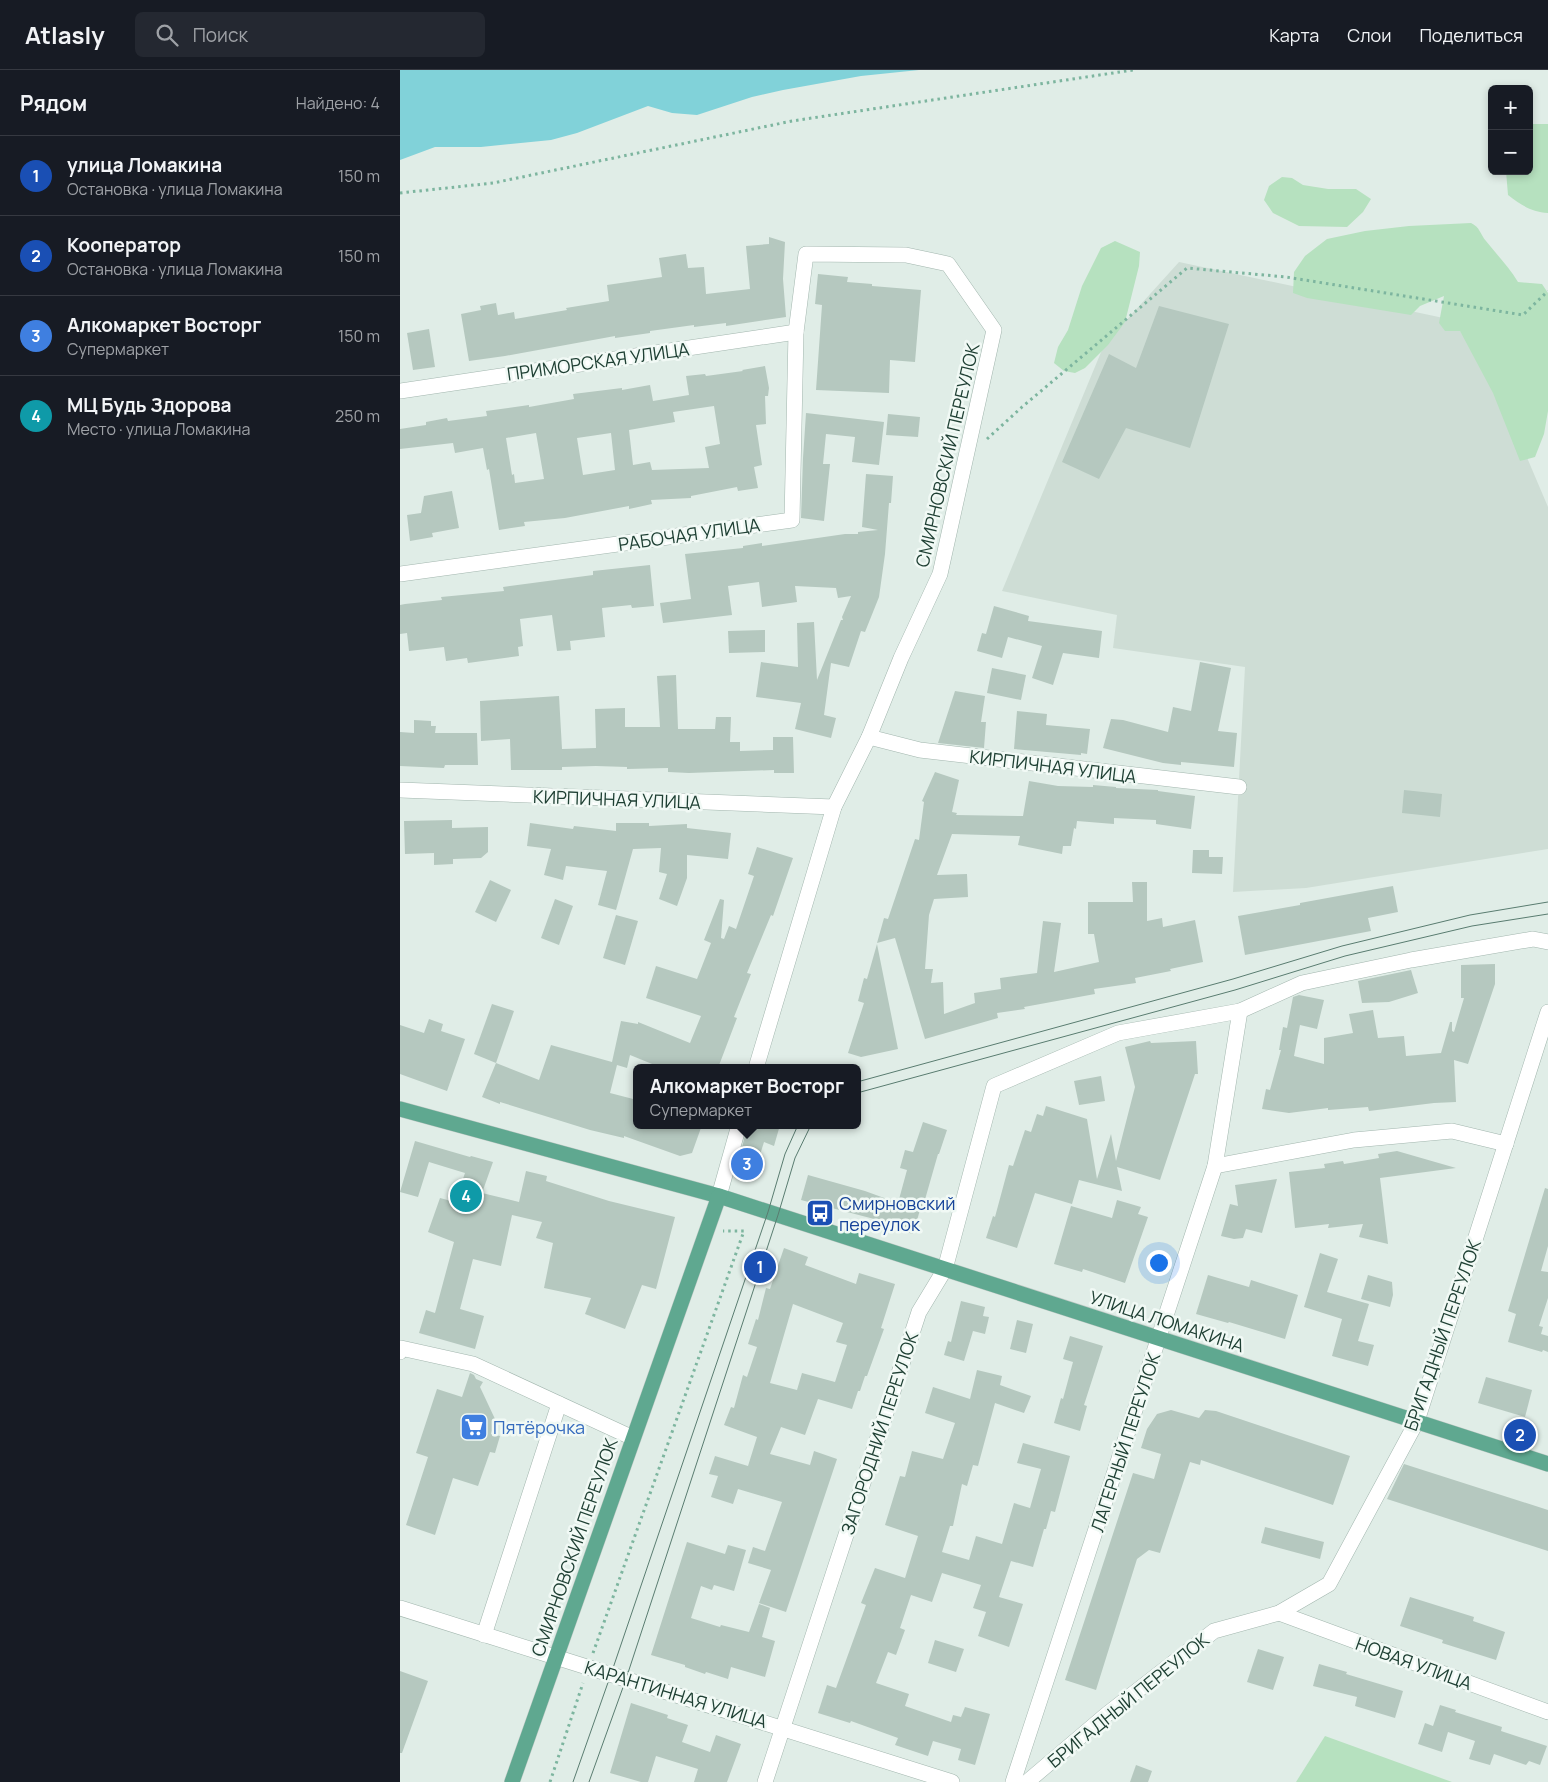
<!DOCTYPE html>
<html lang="ru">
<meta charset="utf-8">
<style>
:root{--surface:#171b24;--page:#242831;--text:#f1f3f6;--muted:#9ea1a6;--line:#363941;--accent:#0f766e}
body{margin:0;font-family:Manrope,sans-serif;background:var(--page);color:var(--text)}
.controls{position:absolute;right:15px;top:15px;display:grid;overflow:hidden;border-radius:8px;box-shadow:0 2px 8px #0003}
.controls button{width:45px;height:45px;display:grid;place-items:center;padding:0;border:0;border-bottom:1px solid var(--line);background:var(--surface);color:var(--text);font:25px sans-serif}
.you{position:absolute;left:758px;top:1192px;width:18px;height:18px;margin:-12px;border:4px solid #fff;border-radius:50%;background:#1a73e8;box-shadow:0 0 0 8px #1a73e833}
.badge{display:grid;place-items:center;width:32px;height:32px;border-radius:50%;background:var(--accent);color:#fff;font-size:16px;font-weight:700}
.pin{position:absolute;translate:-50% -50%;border:2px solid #fff;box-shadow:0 1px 5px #0006}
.popup{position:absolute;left:233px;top:994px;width:228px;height:65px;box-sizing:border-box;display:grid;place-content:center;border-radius:8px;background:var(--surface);filter:drop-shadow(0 1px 4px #0005);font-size:16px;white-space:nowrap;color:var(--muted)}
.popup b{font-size:19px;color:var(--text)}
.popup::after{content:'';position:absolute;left:50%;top:100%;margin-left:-10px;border:10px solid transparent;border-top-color:var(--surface)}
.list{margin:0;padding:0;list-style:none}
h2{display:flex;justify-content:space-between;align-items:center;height:65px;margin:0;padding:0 20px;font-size:21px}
h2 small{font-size:16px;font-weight:400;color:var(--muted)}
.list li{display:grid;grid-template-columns:32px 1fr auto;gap:15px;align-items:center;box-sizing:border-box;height:80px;padding:0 20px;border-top:1px solid var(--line)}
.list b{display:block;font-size:19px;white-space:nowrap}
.list p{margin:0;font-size:16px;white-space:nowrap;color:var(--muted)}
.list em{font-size:16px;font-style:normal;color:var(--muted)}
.icon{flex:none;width:28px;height:28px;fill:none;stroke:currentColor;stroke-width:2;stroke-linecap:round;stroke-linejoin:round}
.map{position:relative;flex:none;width:1148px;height:1712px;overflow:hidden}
header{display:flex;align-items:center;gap:30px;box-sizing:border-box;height:70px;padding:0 25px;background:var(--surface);border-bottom:1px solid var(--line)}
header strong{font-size:24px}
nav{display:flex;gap:28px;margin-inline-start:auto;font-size:18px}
.search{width:350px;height:45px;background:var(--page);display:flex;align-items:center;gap:12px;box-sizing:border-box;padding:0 18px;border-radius:8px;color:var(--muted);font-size:19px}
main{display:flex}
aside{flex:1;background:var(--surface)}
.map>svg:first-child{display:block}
.built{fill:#ceddd5}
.green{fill:#b6e1bf}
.water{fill:#81d2d9}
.building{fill:#b5c8bf;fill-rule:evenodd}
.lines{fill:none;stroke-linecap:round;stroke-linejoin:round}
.minor-casing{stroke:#a2b6ae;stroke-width:16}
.major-casing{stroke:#c0cac6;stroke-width:16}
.path{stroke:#7db59f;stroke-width:3;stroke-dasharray:2.5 4;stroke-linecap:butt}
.minor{stroke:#fff;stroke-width:15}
.major{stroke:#5fa890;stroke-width:15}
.tram{stroke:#597c70;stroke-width:1}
.labels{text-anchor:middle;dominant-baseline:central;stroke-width:5;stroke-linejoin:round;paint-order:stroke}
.street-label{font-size:18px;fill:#1f4034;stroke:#f1f9f5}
.transit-label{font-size:18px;fill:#164399;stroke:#f1f9f5;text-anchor:start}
.shop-label{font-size:18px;fill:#366cbe;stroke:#f1f9f5;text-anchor:start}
</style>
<header>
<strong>Atlasly</strong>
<div class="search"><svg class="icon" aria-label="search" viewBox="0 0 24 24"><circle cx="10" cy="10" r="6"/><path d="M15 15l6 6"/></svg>Поиск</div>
<nav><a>Карта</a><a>Слои</a><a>Поделиться</a></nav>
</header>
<main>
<aside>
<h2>Рядом<small>Найдено: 4</small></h2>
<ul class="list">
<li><span class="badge" style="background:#1a4fb4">1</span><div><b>улица Ломакина</b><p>Остановка · улица Ломакина</p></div><em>150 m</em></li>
<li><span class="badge" style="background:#1a4fb4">2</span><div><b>Кооператор</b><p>Остановка · улица Ломакина</p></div><em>150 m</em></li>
<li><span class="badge" style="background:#3f7fe0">3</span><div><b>Алкомаркет Восторг</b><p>Супермаркет</p></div><em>150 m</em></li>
<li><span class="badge" style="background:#0f9aa8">4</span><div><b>МЦ Будь Здорова</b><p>Место · улица Ломакина</p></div><em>250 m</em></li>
</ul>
</aside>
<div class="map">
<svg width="1148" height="1712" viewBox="0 0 1148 1712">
<rect width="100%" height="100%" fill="#e0ede7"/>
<polygon class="built" points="779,192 1053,250 1097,317 1148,437 1148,779 906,818 833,822 845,597 713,578 717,545 602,521 704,275"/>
<g class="green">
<path d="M1133 54H1148V143C1131 142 1121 135 1108 125L1106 101H1129V55Z"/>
<polygon points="882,107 892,108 903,115 928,119 956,119 971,129 963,142 947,157 899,156 873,143 864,130 869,116"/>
<path d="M1071 153C1080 157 1080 164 1086 171 1097 185 1109 197 1118 212L1142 214 1148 223V341L1144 364 1135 387 1120 391 1093 323 1060 261H1045L1039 253 1044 226 1020 236 1011 245 907 228 893 223 894 202 905 186 927 169 965 161 1009 156Z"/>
<polygon points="715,171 740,182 739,196 725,252 708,275 685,298 675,303 664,301 654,293 658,277 668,260 682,216 701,178"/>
<polygon points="925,1666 1052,1712 896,1712"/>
</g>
<polygon class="water" points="0,0 519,0 461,6 383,20 352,27 297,45 272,43 248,36 177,63 151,70 81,77 35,77 0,90"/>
<g class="building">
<polygon points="369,167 385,172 383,209 386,247 326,256 326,253 294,257 294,255 250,261 250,263 215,268 215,266 105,286 69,291 61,244 81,240 80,236 96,233 98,245 114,242 115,249 167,240 166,238 209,231 207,215 262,207 259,188 286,184 288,198 304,197 306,224 350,219 346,176 369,174"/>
<polygon points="418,204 448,207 447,212 472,214 472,216 521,220 515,292 490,290 489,323 416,320 422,235 415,234"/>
<polygon points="759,236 829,254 790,378 726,358 699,409 662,392 709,284 736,298"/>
<polygon points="29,259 35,297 13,300 7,263"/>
<path d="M365 296 369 318 368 326H365L366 354 356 355 362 395 354 397 358 418 338 421 337 417 291 426V428L251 430 252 434 229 439V436L165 448 124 452 125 456 99 460 89 399 87 400 83 378 55 383 53 373 0 379V359L26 355V352L47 348 48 351 87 346 86 341 129 335V337L174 329 173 324 222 318V320L250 315 253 331 289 325 286 306 305 304 306 306 343 301 342 300ZM314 336 320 374 305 377 309 398 252 400 250 392 233 395 229 360 275 352 273 342ZM136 363 144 409 115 413 114 404 112 405 106 368ZM211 363 215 400 183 405 177 368Z"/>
<polygon points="406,343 484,352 479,395 452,392 455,367 426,364 423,394 430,394 424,451 401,448 403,388"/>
<polygon points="488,344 520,347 518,367 486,365"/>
<polygon points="466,404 493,406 491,433 489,433 485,484 479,527 465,562 461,561 449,597 431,593 424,645 436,648 431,668 395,659 401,633 356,627 361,592 398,597 397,553 414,552 417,610 441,550 443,550 442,547 451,526 438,528 436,518 395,516 397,532 362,537 359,512 328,516 332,545 263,553 260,533 291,529 285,484 343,478 343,476 362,473 362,476 445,464 458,464 458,462 478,460 462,457"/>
<polygon points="52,421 59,458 32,463 33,467 10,471 7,445 21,443 24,426"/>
<polygon points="250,495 254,536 232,538 231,535 202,538 205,567 170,571 171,580 157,581 152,545 120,549 123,576 118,577 119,586 68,593 67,588 46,591 44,577 9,581 7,563 0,564 0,535 5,534 42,530 41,527 104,521 103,517 193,505 193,501"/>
<polygon points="594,536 629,546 628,551 702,561 699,588 663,583 653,615 632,608 642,576 608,567 602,588 577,581 582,563 586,564"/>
<polygon points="365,560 365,582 329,583 328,561"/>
<polygon points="800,592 831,598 818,661 837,663 834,697 781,692 781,695 763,693 703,678 711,649 723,650 768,662 773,637 791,641"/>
<polygon points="592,598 626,605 621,630 587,623"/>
<polygon points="276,605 278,659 315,659 316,647 331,647 330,672 340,672 340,681 373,680 373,667 393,667 394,703 374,703 374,700 289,703 268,702 268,698 227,699 227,697 196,696 162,697 162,700 111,700 110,669 81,671 80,631 159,626 162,679 196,678 195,639 225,638 225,657 260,657 257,606"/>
<polygon points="555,621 585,626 581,652 586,652 584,678 538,673"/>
<polygon points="617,641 647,644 646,655 690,659 687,684 681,683 681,685 614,679"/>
<polygon points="14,650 31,651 31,656 36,656 35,663 77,663 78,695 45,695 44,698 0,696 0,662 14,663"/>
<polygon points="535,702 559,710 552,742 557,743 556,745 623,746 629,711 658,716 693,717 693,715 716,717 716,718 758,720 758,721 795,726 791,759 756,754 756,750 714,748 714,754 677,751 676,759 674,758 671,776 663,776 662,784 618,775 620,766 552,764 537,805 567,804 568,827 534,829 529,845 525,899 533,899 531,913 543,912 544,944 575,933 574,923 601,919 600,908 637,903 643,851 661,853 654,902 699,892 694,864 688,864 688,832 733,832 732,812 747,812 747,851 762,848 763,857 795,850 803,892 770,899 771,901 735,908 736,913 694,919 695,924 624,937 625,939 597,943 598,948 525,969 495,868 477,873 484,848 488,849 515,769 519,770 524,732 522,731"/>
<polygon points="1004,720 1042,724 1040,747 1002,743"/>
<polygon points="52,750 52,758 88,757 88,782 81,788 53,789 53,794 34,795 34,783 5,784 4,751"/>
<polygon points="130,753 173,759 174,756 216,761 216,753 249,753 249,756 287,754 287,758 331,763 328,789 287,785 287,808 277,836 259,829 267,804 259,802 261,778 233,779 216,840 198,835 207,801 166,796 163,810 144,805 151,779 127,776"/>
<polygon points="357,777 393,788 373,846 371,845 347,903 351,904 334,947 337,948 318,998 262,998 230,985 227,998 217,995 210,1023 237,1030 237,1055 302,1055 292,1083 280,1086 224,1066 224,1068 190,1060 100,1032 100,1034 82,1027 96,993 139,1010 151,975 212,992 221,951 238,954 238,952 290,973 301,946 246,928 256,896 297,909 311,873 304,870 320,829 324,830 321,868 324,869 329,856 336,859 354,806 348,804"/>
<polygon points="793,780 809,780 809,787 823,787 822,804 792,803"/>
<polygon points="90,810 111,820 96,852 75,842"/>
<polygon points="993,816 998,842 968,848 971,861 845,885 838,846 900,835 900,833"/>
<polygon points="155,829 173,836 159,875 141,868"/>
<polygon points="216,845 238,851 225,895 203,888"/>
<polygon points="477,874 498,979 461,987 448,983 464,933 458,931 464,908 467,909"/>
<polygon points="1095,894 1095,914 1068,994 1054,990 1056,1032 1034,1033 969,1041 968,1037 928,1040 928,1038 889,1043 862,1039 866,1019 870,1020 881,980 879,980 883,957 887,958 893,927 899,925 924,930 917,959 900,955 894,986 924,994 924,968 953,963 949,944 973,940 978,968 1004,966 1006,986 1041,983 1050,952 1052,952 1052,961 1054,962 1064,928 1061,928 1061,895"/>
<polygon points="1011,900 1018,923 989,932 962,933 958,911"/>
<polygon points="92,934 114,941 96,993 74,984"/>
<polygon points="29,949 43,954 41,961 65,969 47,1021 0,1004 0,955 24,963"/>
<polygon points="750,971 751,973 796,971 798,1004 795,1004 760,1110 717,1097 722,1121 679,1110 672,1134 635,1123 617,1178 586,1168 593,1146 595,1147 609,1095 613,1096 625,1060 631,1062 637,1044 643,1046 646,1036 687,1049 697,1109 711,1064 716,1091 735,1017 725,977"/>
<polygon points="701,1006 705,1031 679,1035 674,1011"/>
<polygon points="523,1052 547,1060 539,1084 538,1084 522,1140 520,1140 513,1164 477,1153 478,1150 401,1130 408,1105 465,1121 498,1133 507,1100 500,1098 505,1080 513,1082"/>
<polygon points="348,1055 380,1055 374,1076 364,1072 354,1104 336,1099"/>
<polygon points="15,1071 70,1087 71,1086 93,1092 82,1123 119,1132 126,1101 147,1106 146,1111 209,1131 275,1147 256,1219 242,1215 225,1259 185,1244 191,1228 144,1218 153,1173 136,1168 142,1152 112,1145 101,1196 73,1189 60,1239 84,1246 75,1279 19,1263 26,1240 35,1243 54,1172 28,1162 40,1128 55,1132 65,1103 29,1092 18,1127 0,1122"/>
<polygon points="997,1081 1056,1098 980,1108 988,1174 959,1167 963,1154 928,1158 929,1154 895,1158 889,1102 925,1098 924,1094 943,1091 944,1094 979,1088 978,1084"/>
<polygon points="877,1109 862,1163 846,1159 843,1168 834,1169 821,1166 830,1134 838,1136 835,1115"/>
<polygon points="1145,1118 1148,1119 1148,1176 1141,1201 1148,1202 1148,1228 1139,1256 1143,1257 1141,1264 1148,1266 1148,1282 1143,1280 1142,1282 1108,1272 1116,1244 1108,1241"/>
<polygon points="717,1130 741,1137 738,1144 748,1147 725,1213 683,1199 682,1202 654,1194 671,1136 712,1148"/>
<path d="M384 1178 408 1187 405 1195 456 1214 459 1203 495 1214 481 1258 484 1259 467 1306H465L460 1321H458L452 1339 418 1329 405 1365 381 1357 370 1384 410 1395 414 1381 437 1389 386 1542 359 1533 371 1500 348 1493 353 1477 365 1481 382 1432 338 1419 333 1434 311 1427 318 1406 309 1404 315 1386 348 1396 357 1367 324 1355 331 1337 334 1338 343 1305 347 1307 357 1277 348 1274 356 1249 358 1250 366 1218 370 1219ZM393 1234 443 1253 436 1272 447 1275 435 1312 402 1303 397 1320 370 1313Z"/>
<polygon points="920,1183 938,1189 927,1222 969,1234 958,1271 974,1275 968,1296 932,1286 942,1249 904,1237"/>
<polygon points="808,1205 849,1217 851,1210 898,1225 885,1269 829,1252 828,1253 796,1244"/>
<polygon points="968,1205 992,1212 993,1225 990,1237 961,1229"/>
<polygon points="561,1231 585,1237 583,1246 589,1247 585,1264 573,1261 564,1291 544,1285 548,1271 551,1272"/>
<polygon points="617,1250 633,1254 626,1283 610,1279"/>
<polygon points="670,1266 703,1276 684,1335 687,1336 680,1361 654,1353 661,1328 663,1329 673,1292 663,1289"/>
<polygon points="577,1300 602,1306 600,1315 631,1326 624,1343 595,1333 578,1396 573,1395 567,1416 562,1414 553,1456 550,1456 542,1482 569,1490 576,1466 602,1474 614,1433 630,1438 641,1399 617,1393 623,1373 670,1386 655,1442 651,1441 646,1459 644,1459 633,1497 611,1491 599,1527 623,1534 609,1577 578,1566 586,1542 573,1538 581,1515 542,1503 532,1532 511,1525 500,1558 505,1560 496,1585 488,1582 476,1613 509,1624 505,1636 551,1652 553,1645 561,1647 565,1637 590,1644 575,1695 558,1690 561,1679 533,1671 528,1686 495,1675 498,1668 451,1651 450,1653 418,1643 427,1615 436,1618 466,1535 461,1533 475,1498 505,1508 518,1466 485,1455 500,1406 505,1407 512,1381 543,1389 555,1353 525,1343 533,1317 570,1329"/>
<polygon points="70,1303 74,1305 76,1309 83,1312 80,1317 95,1349 91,1364 100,1366 95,1383 90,1382 78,1416 53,1408 35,1465 6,1455 28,1387 16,1383 37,1319 62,1327"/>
<polygon points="1086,1307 1132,1320 1125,1347 1078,1333"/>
<polygon points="771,1340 799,1348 805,1340 816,1341 950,1386 933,1435 801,1390 800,1395 790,1392 760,1483 749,1480 737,1489 696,1620 665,1610 733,1403 754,1409 761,1384 741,1378 747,1359 757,1344"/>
<polygon points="1004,1394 1148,1440 1148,1481 987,1429"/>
<polygon points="865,1457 924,1472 920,1489 861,1473"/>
<polygon points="287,1472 325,1484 328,1475 346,1480 334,1521 314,1515 312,1520 301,1516 291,1548 320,1557 321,1555 349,1562 359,1534 370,1538 362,1567 375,1571 365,1607 331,1597 328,1609 306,1602 305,1604 285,1597 285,1595 251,1585"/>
<polygon points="1010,1527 1074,1547 1073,1551 1105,1562 1096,1590 1042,1573 1043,1570 1000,1556"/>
<polygon points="535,1570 564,1579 556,1602 528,1593"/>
<polygon points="858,1579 884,1587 873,1620 847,1612"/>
<polygon points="919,1594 947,1602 946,1604 1003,1621 995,1648 955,1636 957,1627 913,1616"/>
<polygon points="0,1601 28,1611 2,1683 0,1683"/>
<polygon points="231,1633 268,1645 267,1648 288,1655 282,1672 310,1682 316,1665 341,1674 327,1712 294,1712 298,1699 256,1686 248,1712 241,1712 210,1703"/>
<polygon points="1040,1635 1056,1640 1055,1642 1102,1657 1101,1661 1147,1676 1140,1695 1129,1691 1126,1695 1094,1684 1090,1695 1069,1689 1075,1671 1048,1662 1042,1682 1018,1674 1025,1653 1033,1656"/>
<polygon points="736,1695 752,1701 748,1712 730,1712"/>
</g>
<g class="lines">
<g class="minor-casing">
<g id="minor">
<polyline points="0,321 396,262"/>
<polyline points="0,504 392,450 396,262 406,184 506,185 548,194 594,260 540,504 501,588 469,667 434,737 356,998"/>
<polyline points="469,667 520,680 839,717"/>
<polyline points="0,720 434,737"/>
<polyline points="815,1096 954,1070 1052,1061 1106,1074"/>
<polyline points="319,1126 339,1055"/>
<polyline points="0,1282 1,1278 73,1294 233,1368"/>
<polyline points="0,1538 552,1712"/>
<polyline points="879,1543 1148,1642"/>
<polyline points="84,1565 159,1334"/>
<polyline points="365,1712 519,1242 545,1199 594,1016 718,963 840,941 902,913 1011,890 1133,869 1148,872"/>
<polyline points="613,1712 815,1096 840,941"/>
<polyline points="627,1712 706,1645 814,1561 879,1543 929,1514 1017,1351 1148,942"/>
</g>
</g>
<g class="major-casing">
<g id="major">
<polyline points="0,1039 319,1126 1148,1394"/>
<polyline points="112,1712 319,1126"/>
</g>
</g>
<g class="path">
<polyline points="0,123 93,113 392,51 733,0"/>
<polyline points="587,369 622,337 787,198 886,207 1123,245 1148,221"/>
<polyline points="193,1583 344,1161 323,1161"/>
<polyline points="150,1712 183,1613"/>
</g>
<use href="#minor" class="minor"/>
<use href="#major" class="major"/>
<g class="tram">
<polyline points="457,1012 833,909 942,876 1070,845 1148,832"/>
<polyline points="457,1023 835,920 945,886 1072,856 1148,844"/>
<polyline points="173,1712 211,1604 368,1142 385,1084 398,1055"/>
<polyline points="189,1712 226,1609 378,1145 395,1088 411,1055"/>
</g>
</g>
<defs>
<g id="bus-square" transform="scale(1.4375)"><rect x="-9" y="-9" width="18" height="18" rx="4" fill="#1a4fb4" stroke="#f1f9f5"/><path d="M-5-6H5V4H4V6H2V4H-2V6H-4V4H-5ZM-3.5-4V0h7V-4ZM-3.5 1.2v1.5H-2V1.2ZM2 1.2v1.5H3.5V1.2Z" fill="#fff"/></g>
<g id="supermarket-square" transform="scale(1.4375)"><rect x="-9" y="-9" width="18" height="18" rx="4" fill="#3f7fe0" stroke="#f1f9f5"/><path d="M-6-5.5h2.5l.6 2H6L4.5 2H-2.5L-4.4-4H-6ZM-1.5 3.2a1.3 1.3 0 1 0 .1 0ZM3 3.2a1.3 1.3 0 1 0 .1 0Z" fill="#fff"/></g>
</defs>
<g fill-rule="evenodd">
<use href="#bus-square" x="420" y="1143"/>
<use href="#supermarket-square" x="74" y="1357"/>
</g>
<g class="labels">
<g class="street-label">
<text transform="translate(198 291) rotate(-8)">ПРИМОРСКАЯ УЛИЦА</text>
<text transform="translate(547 385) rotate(-77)">СМИРНОВСКИЙ ПЕРЕУЛОК</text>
<text transform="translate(289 464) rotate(-8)">РАБОЧАЯ УЛИЦА</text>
<text transform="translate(653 696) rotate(7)">КИРПИЧНАЯ УЛИЦА</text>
<text transform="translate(217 729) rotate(2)">КИРПИЧНАЯ УЛИЦА</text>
<text transform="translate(767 1251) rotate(18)">УЛИЦА ЛОМАКИНА</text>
<text transform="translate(1042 1265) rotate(-71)">БРИГАДНЫЙ ПЕРЕУЛОК</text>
<text transform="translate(479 1363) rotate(-72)">ЗАГОРОДНИЙ ПЕРЕУЛОК</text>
<text transform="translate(725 1372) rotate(-72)">ЛАГЕРНЫЙ ПЕРЕУЛОК</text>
<text transform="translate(174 1477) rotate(-71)">СМИРНОВСКИЙ ПЕРЕУЛОК</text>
<text transform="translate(1014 1593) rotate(20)">НОВАЯ УЛИЦА</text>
<text transform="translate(276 1624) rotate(17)">КАРАНТИННАЯ УЛИЦА</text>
<text transform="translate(728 1630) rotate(-39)">БРИГАДНЫЙ ПЕРЕУЛОК</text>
</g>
<g class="transit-label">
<text x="439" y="1133">Смирновский<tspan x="439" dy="21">переулок</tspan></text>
</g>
<g class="shop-label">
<text x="93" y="1357">Пятёрочка</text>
</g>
</g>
</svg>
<div class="controls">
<button>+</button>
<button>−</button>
</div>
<div class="you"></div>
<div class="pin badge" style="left:360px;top:1197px;background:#1a4fb4">1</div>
<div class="pin badge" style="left:1120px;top:1365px;background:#1a4fb4">2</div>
<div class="pin badge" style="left:347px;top:1094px;background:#3f7fe0">3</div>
<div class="popup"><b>Алкомаркет Восторг</b>Супермаркет</div>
<div class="pin badge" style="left:66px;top:1126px;background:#0f9aa8">4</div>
</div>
</main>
